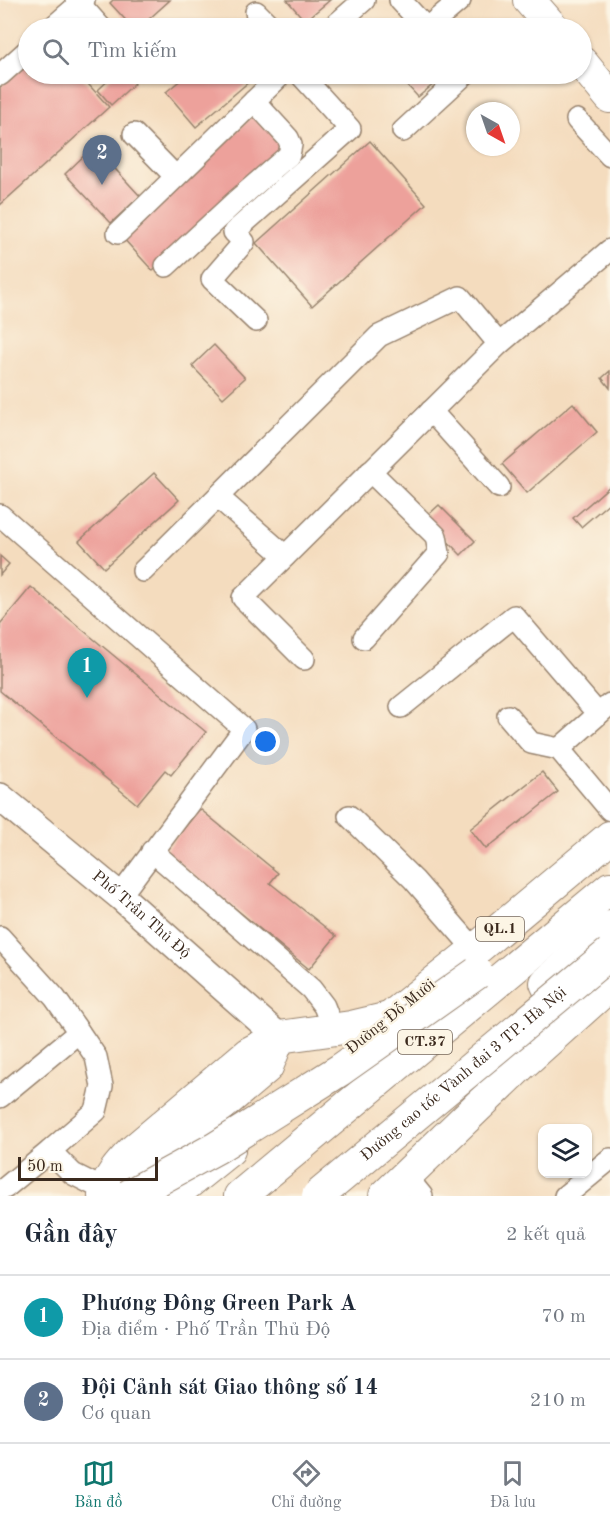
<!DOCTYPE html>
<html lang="vi">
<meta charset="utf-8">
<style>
:root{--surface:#fff;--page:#f6f6f7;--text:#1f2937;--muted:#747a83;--line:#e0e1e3;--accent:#0f766e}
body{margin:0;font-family:"Old Standard TT",serif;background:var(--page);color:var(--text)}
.controls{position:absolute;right:18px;bottom:18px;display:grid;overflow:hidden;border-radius:12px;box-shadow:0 2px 4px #0004}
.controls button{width:54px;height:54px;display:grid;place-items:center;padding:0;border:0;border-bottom:2px solid var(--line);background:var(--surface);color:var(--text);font:30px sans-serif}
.compass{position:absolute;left:466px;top:102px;width:54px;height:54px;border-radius:50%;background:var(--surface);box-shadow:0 2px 4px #0004;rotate:140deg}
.scale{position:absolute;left:18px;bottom:15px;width:140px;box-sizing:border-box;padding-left:6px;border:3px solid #3b2a1e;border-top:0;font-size:16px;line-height:21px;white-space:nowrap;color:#3b2a1e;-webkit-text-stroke:4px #fcf5e5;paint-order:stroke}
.you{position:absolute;left:266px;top:742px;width:21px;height:21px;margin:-15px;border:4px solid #fff;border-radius:50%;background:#1a73e8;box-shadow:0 0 0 9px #1a73e833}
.badge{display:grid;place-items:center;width:39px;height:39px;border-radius:50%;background:var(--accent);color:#fff;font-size:20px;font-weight:700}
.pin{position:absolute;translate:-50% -50px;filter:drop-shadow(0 2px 3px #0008)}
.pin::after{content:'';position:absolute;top:32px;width:21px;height:18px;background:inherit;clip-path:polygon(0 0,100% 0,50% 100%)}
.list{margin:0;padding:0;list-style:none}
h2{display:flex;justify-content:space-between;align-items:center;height:78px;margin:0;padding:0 24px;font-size:26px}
h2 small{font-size:20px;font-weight:400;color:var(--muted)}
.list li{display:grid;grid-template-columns:39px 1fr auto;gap:18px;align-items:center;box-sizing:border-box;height:84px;padding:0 24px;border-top:2px solid var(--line)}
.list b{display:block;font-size:22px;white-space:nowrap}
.list p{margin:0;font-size:20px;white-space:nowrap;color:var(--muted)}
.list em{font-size:20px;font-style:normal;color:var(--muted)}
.icon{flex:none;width:33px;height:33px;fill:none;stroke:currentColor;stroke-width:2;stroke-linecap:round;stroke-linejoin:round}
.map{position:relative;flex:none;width:610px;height:1196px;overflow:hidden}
.search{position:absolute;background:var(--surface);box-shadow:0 2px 4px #0004;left:18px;right:18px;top:18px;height:66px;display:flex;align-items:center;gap:15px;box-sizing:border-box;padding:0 21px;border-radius:33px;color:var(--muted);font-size:22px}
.sheet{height:246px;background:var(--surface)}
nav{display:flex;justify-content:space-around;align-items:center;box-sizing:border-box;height:84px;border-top:2px solid var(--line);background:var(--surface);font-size:16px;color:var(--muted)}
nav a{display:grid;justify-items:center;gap:3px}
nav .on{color:var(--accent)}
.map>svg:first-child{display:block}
.building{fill:#eda19b}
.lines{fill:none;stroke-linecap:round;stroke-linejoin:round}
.minor-casing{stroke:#98836e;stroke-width:24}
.major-casing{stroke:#98836e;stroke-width:30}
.highway-casing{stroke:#98836e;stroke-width:34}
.minor{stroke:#fff;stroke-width:21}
.major{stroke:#fff;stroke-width:27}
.highway{stroke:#fff;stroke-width:32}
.highway-bridge-casing{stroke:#98836e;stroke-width:34;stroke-linecap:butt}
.highway-bridge{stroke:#fff;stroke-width:32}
.labels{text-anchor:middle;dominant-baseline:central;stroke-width:5;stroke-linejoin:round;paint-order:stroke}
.shield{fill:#fcf5e5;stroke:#75675a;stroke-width:1.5}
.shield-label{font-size:15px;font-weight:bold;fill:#3b2a1e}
.street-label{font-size:16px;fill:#3b2a1e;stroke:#fcf5e5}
</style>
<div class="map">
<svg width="610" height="1196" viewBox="0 0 610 1196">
<rect width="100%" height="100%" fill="#fcf5e5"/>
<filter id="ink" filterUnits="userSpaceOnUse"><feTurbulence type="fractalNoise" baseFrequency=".0167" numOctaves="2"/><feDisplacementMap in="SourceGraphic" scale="12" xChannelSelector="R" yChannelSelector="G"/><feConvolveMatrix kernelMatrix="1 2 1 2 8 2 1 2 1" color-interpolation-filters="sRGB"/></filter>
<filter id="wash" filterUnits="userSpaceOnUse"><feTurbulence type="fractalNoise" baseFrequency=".008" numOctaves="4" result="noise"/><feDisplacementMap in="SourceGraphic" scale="24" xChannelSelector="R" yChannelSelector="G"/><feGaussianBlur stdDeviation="1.35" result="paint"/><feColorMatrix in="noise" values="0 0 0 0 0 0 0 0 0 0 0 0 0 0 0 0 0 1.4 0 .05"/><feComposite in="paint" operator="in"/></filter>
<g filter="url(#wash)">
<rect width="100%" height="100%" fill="#f4dcbe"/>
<g id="blocks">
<g class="building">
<polygon points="113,0 170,0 139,28 133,28 110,3"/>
<polygon points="287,0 330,0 305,21"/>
<polygon points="28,61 28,74 79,74 109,107 0,205 0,87"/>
<polygon points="115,74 127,74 135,83 111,105 98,90"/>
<polygon points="188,74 258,74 196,127 166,92"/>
<polygon points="397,74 446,74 418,97"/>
<polygon points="257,112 288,146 153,271 122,237"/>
<polygon points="370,141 426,204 312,306 256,243"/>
<polygon points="94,146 140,196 111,223 65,174"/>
<polygon points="214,345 245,378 223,398 192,366"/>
<polygon points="610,371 610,388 602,378"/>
<polygon points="573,403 597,432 527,493 502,464"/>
<polygon points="154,473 179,500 104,568 79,541"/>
<polygon points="610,486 610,502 581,527 573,518"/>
<polygon points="439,505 475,541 461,555 425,518"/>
<polygon points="0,556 9,564 0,575"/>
<polygon points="31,587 206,732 171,775 165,770 137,804 0,691 0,624"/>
<polygon points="542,772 558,792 486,849 470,829"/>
<polygon points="200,809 278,873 270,883 336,936 309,969 165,851"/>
</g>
</g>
</g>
<g filter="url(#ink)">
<use href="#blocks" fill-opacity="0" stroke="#98836e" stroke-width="1.5"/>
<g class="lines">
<g class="minor-casing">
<g id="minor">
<polyline points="76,0 101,28"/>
<polyline points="400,0 426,28"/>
<polyline points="256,12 272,28"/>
<polyline points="52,28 84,0"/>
<polyline points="332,28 364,0"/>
<polyline points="427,28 460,0"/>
<polyline points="0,75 28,50"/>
<polyline points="577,120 610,156"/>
<polyline points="403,131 465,74"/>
<polyline points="134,134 175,176"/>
<polyline points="118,233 282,74"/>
<polyline points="166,266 236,201 289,155 291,145 288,138 254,101"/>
<polyline points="256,321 212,279 244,242 234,232 350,129 300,74"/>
<polyline points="431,411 499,487"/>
<polyline points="218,497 285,556"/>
<polyline points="0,515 244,729 120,896"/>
<polyline points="143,571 379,336 460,297 499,344"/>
<polyline points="364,638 439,553 436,536 370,471"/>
<polyline points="304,659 243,598 499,344 610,250"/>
<polyline points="401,707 514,616 598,714"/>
<polyline points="508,716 531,743 559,749 610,810"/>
<polyline points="559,749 610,704"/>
<polyline points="349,816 414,880 475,950"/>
<polyline points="152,851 311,989 324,1006 333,1029"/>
<polyline points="0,937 55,998 79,1032 96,1057 102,1086 96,1111 50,1151 73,1174 105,1190"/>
<polyline points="0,1097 79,1032"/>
<polyline points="405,1175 422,1196"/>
<polyline points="5,1188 50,1151"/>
<polyline points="565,1196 610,1159"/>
</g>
</g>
<g class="major-casing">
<g id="major">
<path id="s1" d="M0 797 120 896 279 1037"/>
</g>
</g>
<g class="highway-casing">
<g id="highway">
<polyline points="529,0 553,28"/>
<polyline points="582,63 610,97"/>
<polyline points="565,1023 546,983 610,927"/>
<polyline points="381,1025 475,950 610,837"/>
<path d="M104 1196C108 1177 120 1164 133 1151L249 1053 279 1037 351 1027 389 1018"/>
<polyline points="126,1196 143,1172 267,1067 279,1037"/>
<polyline points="172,1196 229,1150"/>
<polyline points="240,1196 610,888"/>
<polyline points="385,1196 522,1064 610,985"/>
</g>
</g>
<use href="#minor" class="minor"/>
<use href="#major" class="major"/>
<use href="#highway" class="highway"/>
<g class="highway-bridge-casing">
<g id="highway-bridge">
<polyline points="128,1196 216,1148 340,1070 477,973"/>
<path id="s2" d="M318 1196 610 953"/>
</g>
</g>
<use href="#highway-bridge" class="highway-bridge"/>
</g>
</g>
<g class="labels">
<g class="shield">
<rect x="476" y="917" width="48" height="24" rx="4.5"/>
<rect x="398" y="1030" width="54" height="24" rx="4.5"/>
</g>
<g class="shield-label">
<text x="500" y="929">QL.1</text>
<text x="425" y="1042">CT.37</text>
</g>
<g class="street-label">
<text stroke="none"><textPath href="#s1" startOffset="184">Phố Trần Thủ Độ</textPath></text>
<text transform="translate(391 1017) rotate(-39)">Đường Đỗ Mười</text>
<text stroke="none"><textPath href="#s2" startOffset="190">Đường cao tốc Vành đai 3 TP. Hà Nội</textPath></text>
</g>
</g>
</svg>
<div class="controls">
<button><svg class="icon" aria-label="layers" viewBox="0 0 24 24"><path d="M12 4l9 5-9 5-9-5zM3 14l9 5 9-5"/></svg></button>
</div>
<svg class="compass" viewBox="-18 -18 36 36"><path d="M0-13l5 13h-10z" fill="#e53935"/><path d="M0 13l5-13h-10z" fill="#747a83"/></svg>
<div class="scale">50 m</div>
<div class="you"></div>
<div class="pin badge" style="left:87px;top:698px;background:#0f9aa8">1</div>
<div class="pin badge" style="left:102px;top:185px;background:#5c6f8a">2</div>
<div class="search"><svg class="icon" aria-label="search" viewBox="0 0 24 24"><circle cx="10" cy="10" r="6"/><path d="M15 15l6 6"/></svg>Tìm kiếm</div>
</div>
<section class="sheet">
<h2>Gần đây<small>2 kết quả</small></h2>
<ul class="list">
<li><span class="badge" style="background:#0f9aa8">1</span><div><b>Phương Đông Green Park A</b><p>Địa điểm · Phố Trần Thủ Độ</p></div><em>70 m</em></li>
<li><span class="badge" style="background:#5c6f8a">2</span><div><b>Đội Cảnh sát Giao thông số 14</b><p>Cơ quan</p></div><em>210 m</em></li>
</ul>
</section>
<nav>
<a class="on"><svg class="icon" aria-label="map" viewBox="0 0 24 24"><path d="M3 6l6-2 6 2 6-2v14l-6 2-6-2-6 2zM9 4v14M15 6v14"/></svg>Bản đồ</a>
<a><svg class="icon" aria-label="directions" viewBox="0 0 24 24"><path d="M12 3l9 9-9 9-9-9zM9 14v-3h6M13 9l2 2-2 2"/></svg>Chỉ đường</a>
<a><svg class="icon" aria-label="saved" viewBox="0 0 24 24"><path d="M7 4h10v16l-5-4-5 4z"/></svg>Đã lưu</a>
</nav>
